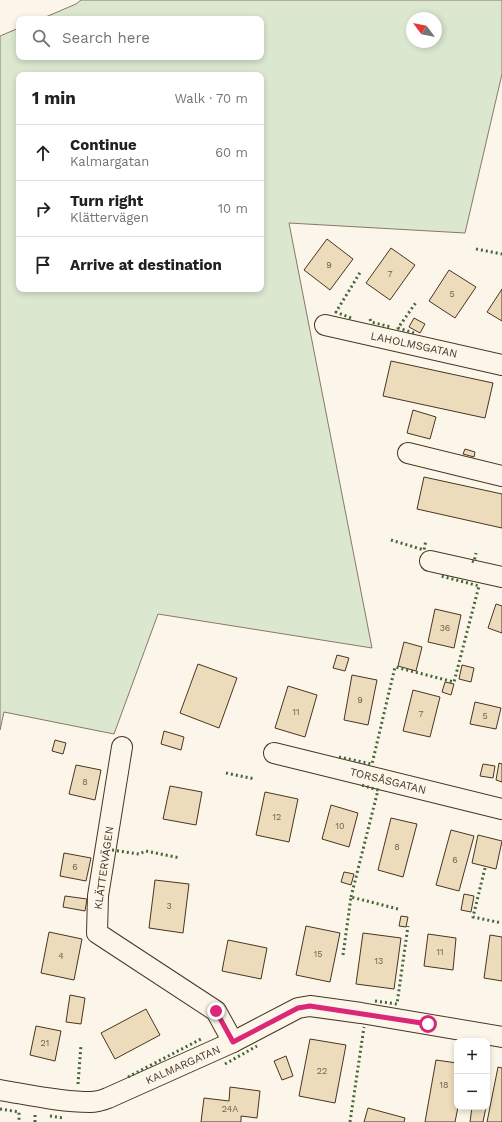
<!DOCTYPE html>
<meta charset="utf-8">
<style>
:root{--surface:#fff;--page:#f2f2f2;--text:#202124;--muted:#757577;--line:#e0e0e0}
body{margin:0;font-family:"Work Sans",sans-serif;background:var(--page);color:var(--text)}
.controls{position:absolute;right:12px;bottom:12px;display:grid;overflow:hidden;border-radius:8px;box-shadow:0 2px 6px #0003}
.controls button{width:36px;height:36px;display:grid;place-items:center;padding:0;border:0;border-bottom:1px solid var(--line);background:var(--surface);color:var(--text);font:20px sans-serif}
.compass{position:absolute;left:406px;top:12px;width:36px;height:36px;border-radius:50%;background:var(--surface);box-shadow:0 2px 6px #0003;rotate:302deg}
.stop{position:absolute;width:12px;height:12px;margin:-9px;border:3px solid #db2777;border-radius:50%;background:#fff}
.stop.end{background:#db2777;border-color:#fff;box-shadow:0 1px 4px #0008}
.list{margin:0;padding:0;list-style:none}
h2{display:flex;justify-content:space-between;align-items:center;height:52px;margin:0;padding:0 16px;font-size:17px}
h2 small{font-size:13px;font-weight:400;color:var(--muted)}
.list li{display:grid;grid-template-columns:26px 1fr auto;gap:12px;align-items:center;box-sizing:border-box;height:56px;padding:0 16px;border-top:1px solid var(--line)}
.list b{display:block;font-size:15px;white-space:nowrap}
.list p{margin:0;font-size:13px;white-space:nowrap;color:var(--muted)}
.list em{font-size:13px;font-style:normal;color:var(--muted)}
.icon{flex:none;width:22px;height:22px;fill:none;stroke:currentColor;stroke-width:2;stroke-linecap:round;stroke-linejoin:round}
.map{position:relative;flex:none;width:502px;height:1122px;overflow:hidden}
.search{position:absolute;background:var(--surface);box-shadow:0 2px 6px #0003;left:16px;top:16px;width:248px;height:44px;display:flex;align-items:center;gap:10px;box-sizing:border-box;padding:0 14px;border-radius:8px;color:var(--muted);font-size:15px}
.panel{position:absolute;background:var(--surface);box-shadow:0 2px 6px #0003;left:16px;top:72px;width:248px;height:220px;border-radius:8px}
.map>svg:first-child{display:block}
.green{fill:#dce7d0;stroke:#887966;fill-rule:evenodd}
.building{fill:#ecdcbc;stroke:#4a3520}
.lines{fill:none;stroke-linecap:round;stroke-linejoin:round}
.minor-casing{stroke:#4a3520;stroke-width:22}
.minor{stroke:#fbf6e9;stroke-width:20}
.hedge{stroke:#436837;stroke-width:3;stroke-dasharray:2 3;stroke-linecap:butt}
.route{stroke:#db2777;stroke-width:5}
.labels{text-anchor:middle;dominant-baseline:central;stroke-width:3;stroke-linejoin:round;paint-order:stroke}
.number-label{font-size:9px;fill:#725f47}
.street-label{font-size:11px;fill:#4a3520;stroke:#fbf6e9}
</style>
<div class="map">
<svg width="502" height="1122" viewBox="0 0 502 1122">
<rect width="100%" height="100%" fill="#fbf6e9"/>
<path class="green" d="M81 0H502V74L465 233 289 223 372 648 158 614 114 734 4 712 0 730V36L19 28V57H261V19H41L76 4ZM412 18H436V42H412ZM19 75H261V289H19Z"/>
<g class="building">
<polygon points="327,239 353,259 330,290 304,270"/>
<polygon points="391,248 415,265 390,300 366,283"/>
<polygon points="449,270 476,287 455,318 429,301"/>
<polygon points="502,289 502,321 487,312"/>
<polygon points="414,318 425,324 420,333 409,327"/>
<polygon points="391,361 493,383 485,418 383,396"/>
<polygon points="413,410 436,417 430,439 407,433"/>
<polygon points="465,449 475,452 474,457 463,454"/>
<polygon points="424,477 502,494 502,528 417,509"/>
<polygon points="496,604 502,606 502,633 488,628"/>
<polygon points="435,609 461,615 454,648 428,642"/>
<polygon points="404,642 422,647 416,671 398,666"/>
<polygon points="337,655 349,658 345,671 333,668"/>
<polygon points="198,664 237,678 219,728 180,713"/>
<polygon points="462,665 474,668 471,682 459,679"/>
<polygon points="352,675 377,680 368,725 344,720"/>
<polygon points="445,682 454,684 451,695 442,692"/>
<polygon points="288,686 317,695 305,737 275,728"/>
<polygon points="413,690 440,697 430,737 403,731"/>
<polygon points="475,702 501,708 496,729 470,724"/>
<polygon points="164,731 184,737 181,750 161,744"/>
<polygon points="55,740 66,743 63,754 52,751"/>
<polygon points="499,763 502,764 502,782 496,780"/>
<polygon points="483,764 495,766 493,778 480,776"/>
<polygon points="76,765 101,770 95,800 69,794"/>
<polygon points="170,786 202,792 196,825 163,819"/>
<polygon points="265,792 298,799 289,842 256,835"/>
<polygon points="331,805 358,813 349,847 322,839"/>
<polygon points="391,818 417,824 403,877 378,870"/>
<polygon points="451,830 474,836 459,891 436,885"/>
<polygon points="478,835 502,841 496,869 472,863"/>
<polygon points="64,853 91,858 86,881 60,876"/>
<polygon points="344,872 354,874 351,885 341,882"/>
<polygon points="155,880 189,884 183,933 149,928"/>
<polygon points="464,894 474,896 471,912 461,910"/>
<polygon points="65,896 87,899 85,911 63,907"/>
<polygon points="401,916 408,917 406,927 399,926"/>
<polygon points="306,926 340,933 330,982 296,975"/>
<polygon points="49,932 82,939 74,980 41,973"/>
<polygon points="363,933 401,938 394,989 356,984"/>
<polygon points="428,934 456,938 453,970 424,966"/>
<polygon points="490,935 502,937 502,981 484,978"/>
<polygon points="228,940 267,948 261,979 222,971"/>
<polygon points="70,995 85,998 81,1024 66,1022"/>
<polygon points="146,1009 160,1035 115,1059 101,1033"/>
<polygon points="36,1026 61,1031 55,1061 30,1055"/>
<polygon points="310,1039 346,1045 335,1103 299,1096"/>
<polygon points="286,1056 293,1076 282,1080 274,1061"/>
<polygon points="436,1060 457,1063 458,1107 455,1122 425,1122"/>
<polygon points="498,1067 502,1068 502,1122 487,1122"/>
<polygon points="230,1087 260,1091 257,1118 241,1116 241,1122 201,1122 204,1098 229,1101"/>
<polygon points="472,1107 486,1107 483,1122 470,1122"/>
<polygon points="368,1108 405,1118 404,1122 364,1122"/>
</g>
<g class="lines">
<g class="minor-casing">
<g id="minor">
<polyline points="325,325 502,365"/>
<polyline points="408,453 502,476"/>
<polyline points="430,561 502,577"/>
<polyline points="122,747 98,896 97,933 216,1011 233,1042"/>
<polyline points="274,753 502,809"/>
<path d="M0 1090C30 1095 60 1102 90 1102 96 1102 103 1100 108 1098L233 1042 298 1008 310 1006 361 1013 502 1037"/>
</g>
</g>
<use href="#minor" class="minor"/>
<g class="hedge">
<polyline points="476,249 502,254"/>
<polyline points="351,318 336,312 361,271"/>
<polyline points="370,319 371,322 391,327"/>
<polyline points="414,333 398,328 417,301"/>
<polyline points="391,540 424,550 426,540"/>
<polyline points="472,561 474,562 476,553"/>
<polyline points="339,757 372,764 395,667 454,682 479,586 441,576"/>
<polyline points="226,773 255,779"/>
<polyline points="112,850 139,854 146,851 180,858"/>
<polyline points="485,868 473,917 502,923"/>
<polyline points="351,897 378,790 361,785"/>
<polyline points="343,955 351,897 398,909"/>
<polyline points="375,1001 397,1004 408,926"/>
<polyline points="225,1064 257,1046"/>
<polyline points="128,1077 203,1038"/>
<polyline points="78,1084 81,1045"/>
<polyline points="0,1109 19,1112 19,1122"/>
<polyline points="50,1116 64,1118"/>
<polyline points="35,1122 35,1113"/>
<polyline points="350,1122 364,1027"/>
</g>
</g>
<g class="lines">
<polyline class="route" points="216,1011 233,1042 298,1008 310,1006 428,1024"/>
</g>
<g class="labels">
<g class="number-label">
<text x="329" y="265">9</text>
<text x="390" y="274">7</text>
<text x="452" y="294">5</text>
<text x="445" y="628">36</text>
<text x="360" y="700">9</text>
<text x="296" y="712">11</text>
<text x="421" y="714">7</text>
<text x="485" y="716">5</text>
<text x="85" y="782">8</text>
<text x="277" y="817">12</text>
<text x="340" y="826">10</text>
<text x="397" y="847">8</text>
<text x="455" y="860">6</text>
<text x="75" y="867">6</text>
<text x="169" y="906">3</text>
<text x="440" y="952">11</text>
<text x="318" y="954">15</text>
<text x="61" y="956">4</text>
<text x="379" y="961">13</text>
<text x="45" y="1043">21</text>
<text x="322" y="1071">22</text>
<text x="444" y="1085">18</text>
<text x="230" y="1109">24A</text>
</g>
<g class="street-label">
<text transform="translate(414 345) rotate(12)">LAHOLMSGATAN</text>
<text transform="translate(388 781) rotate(14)">TORSÅSGATAN</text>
<text transform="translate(104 868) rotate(-82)">KLÄTTERVÄGEN</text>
<text transform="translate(183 1065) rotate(-24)">KALMARGATAN</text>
</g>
</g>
</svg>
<div class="controls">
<button>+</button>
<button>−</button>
</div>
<svg class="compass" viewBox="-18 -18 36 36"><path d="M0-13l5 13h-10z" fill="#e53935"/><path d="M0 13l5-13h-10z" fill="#757577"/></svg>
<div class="stop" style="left:428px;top:1024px"></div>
<div class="stop end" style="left:216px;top:1011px"></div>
<div class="search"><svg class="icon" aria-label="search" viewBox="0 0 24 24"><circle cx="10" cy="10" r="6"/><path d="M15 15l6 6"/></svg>Search here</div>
<section class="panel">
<h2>1 min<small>Walk · 70 m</small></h2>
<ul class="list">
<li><svg class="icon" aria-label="ahead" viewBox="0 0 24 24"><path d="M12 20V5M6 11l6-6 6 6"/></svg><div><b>Continue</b><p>Kalmargatan</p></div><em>60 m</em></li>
<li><svg class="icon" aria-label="right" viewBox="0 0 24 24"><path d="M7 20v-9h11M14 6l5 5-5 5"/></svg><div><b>Turn right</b><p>Klättervägen</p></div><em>10 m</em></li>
<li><svg class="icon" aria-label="arrive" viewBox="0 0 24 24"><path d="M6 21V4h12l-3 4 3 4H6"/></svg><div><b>Arrive at destination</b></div></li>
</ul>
</section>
</div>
